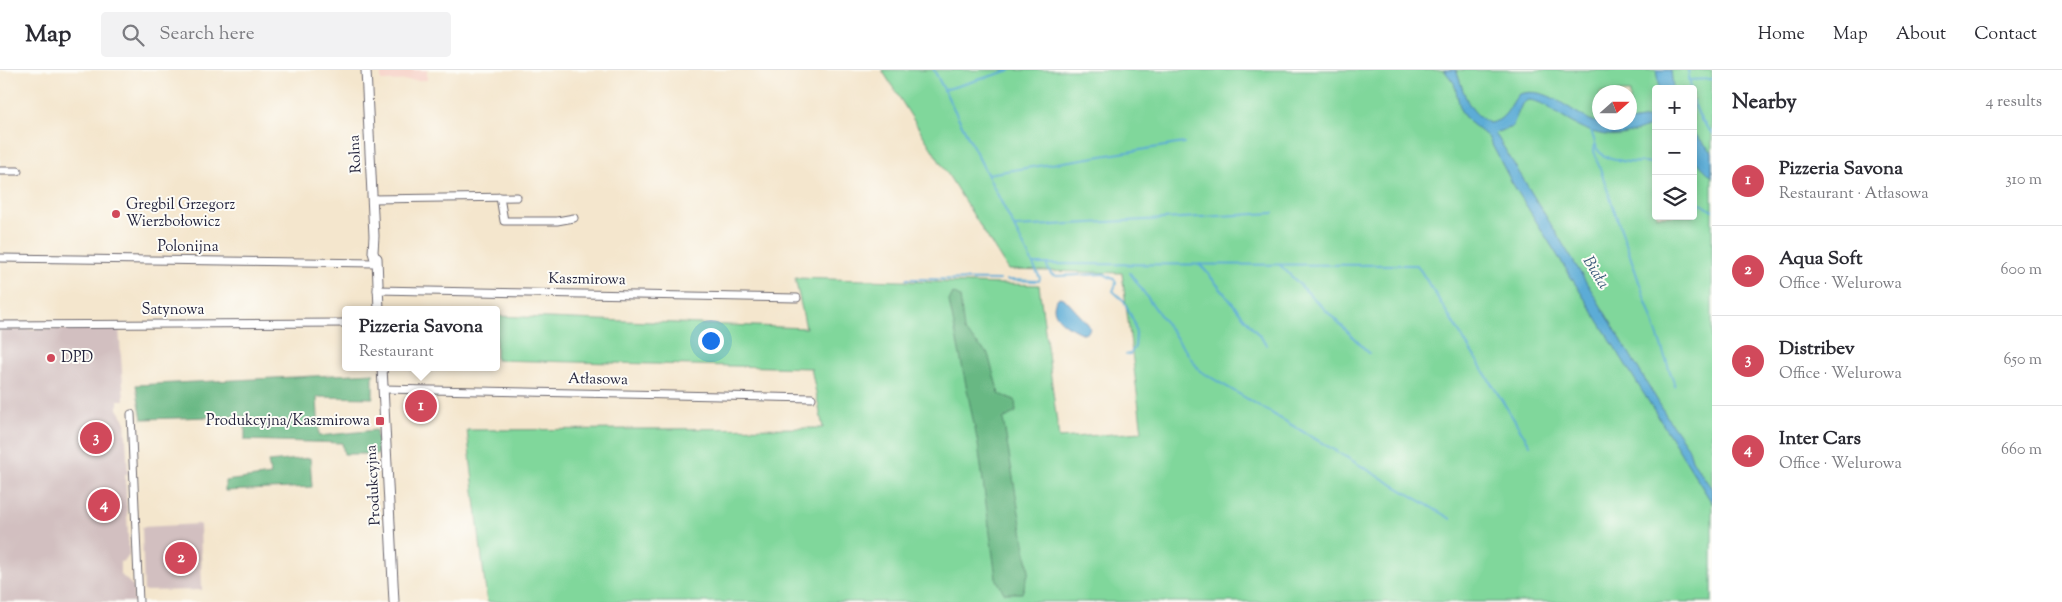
<!DOCTYPE html>
<meta charset="utf-8">
<style>
:root{--surface:#fff;--page:#f2f2f3;--text:#2b2b33;--muted:#7c7c81;--line:#e1e1e2;--accent:#d1495b}
body{margin:0;font-family:"Sorts Mill Goudy",serif;background:var(--page);color:var(--text)}
.controls{position:absolute;right:15px;top:15px;display:grid;overflow:hidden;border-radius:5px;box-shadow:0 2px 8px #0003}
.controls button{width:45px;height:45px;display:grid;place-items:center;padding:0;border:0;border-bottom:1px solid var(--line);background:var(--surface);color:var(--text);font:25px sans-serif}
.compass{position:absolute;left:1592px;top:15px;width:45px;height:45px;border-radius:50%;background:var(--surface);box-shadow:0 2px 8px #0003;rotate:69deg}
.you{position:absolute;left:710px;top:270px;width:18px;height:18px;margin:-12px;border:4px solid #fff;border-radius:50%;background:#1a73e8;box-shadow:0 0 0 8px #1a73e833}
.badge{display:grid;place-items:center;width:32px;height:32px;border-radius:50%;background:var(--accent);color:#fff;font-size:16px;font-weight:700}
.pin{position:absolute;translate:-50% -50%;border:2px solid #fff;box-shadow:0 1px 5px #0006}
.popup{position:absolute;left:342px;top:236px;width:158px;height:65px;box-sizing:border-box;display:grid;place-content:center;border-radius:5px;background:var(--surface);filter:drop-shadow(0 1px 4px #0005);font-size:16px;white-space:nowrap;color:var(--muted)}
.popup b{font-size:19px;color:var(--text)}
.popup::after{content:'';position:absolute;left:50%;top:100%;margin-left:-10px;border:10px solid transparent;border-top-color:var(--surface)}
.list{margin:0;padding:0;list-style:none}
h2{display:flex;justify-content:space-between;align-items:center;height:65px;margin:0;padding:0 20px;font-size:21px}
h2 small{font-size:16px;font-weight:400;color:var(--muted)}
.list li{display:grid;grid-template-columns:32px 1fr auto;gap:15px;align-items:center;box-sizing:border-box;height:90px;padding:0 20px;border-top:1px solid var(--line)}
.list b{display:block;font-size:19px;white-space:nowrap}
.list p{margin:0;font-size:16px;white-space:nowrap;color:var(--muted)}
.list em{font-size:16px;font-style:normal;color:var(--muted)}
.icon{flex:none;width:28px;height:28px;fill:none;stroke:currentColor;stroke-width:2;stroke-linecap:round;stroke-linejoin:round}
.map{position:relative;flex:none;width:1712px;height:532px;overflow:hidden}
header{display:flex;align-items:center;gap:30px;box-sizing:border-box;height:70px;padding:0 25px;background:var(--surface);border-bottom:1px solid var(--line)}
header strong{font-size:24px}
nav{display:flex;gap:28px;margin-inline-start:auto;font-size:18px}
.search{width:350px;height:45px;background:var(--page);display:flex;align-items:center;gap:12px;box-sizing:border-box;padding:0 18px;border-radius:5px;color:var(--muted);font-size:19px}
main{display:flex}
aside{flex:1;background:var(--surface)}
.map>svg:first-child{display:block}
.built{fill:#f7d1c7}
.industrial{fill:#d2bfc0}
.green{fill:#80d79b;stroke:#517c6b;fill-rule:evenodd}
.forest{fill:#68b883;stroke:#456d5f}
.water{fill:#5cacd6;stroke:#3f6788}
.lines{fill:none;stroke-linecap:round;stroke-linejoin:round}
.stream{stroke:#5cacd6;stroke-width:2}
.canal{stroke:#5cacd6;stroke-width:7}
.minor-casing{stroke:#6c676e;stroke-width:9}
.tertiary-casing{stroke:#6c676e;stroke-width:11}
.minor{stroke:#fff;stroke-width:7}
.tertiary{stroke:#fff;stroke-width:9}
.poi-dot{fill:#d1495b;stroke:#fdfcf7;stroke-width:2}
.labels{text-anchor:middle;dominant-baseline:central;stroke-width:4;stroke-linejoin:round;paint-order:stroke}
.street-label{font-size:15px;fill:#22223b;stroke:#fdfcf7}
.poi-label{font-size:15px;fill:#22223b;stroke:#fdfcf7;text-anchor:start}
.water-label{font-size:16px;font-style:italic;fill:#395979;stroke:#fdfcf7}
</style>
<header>
<strong>Map</strong>
<div class="search"><svg class="icon" aria-label="search" viewBox="0 0 24 24"><circle cx="10" cy="10" r="6"/><path d="M15 15l6 6"/></svg>Search here</div>
<nav><a>Home</a><a>Map</a><a>About</a><a>Contact</a></nav>
</header>
<main>
<div class="map">
<svg width="1712" height="532" viewBox="0 0 1712 532">
<rect width="100%" height="100%" fill="#fdfcf7"/>
<filter id="ink" filterUnits="userSpaceOnUse"><feTurbulence type="fractalNoise" baseFrequency=".02" numOctaves="2"/><feDisplacementMap in="SourceGraphic" scale="10" xChannelSelector="R" yChannelSelector="G"/><feConvolveMatrix kernelMatrix="1 2 1 2 8 2 1 2 1" color-interpolation-filters="sRGB"/></filter>
<filter id="wash" filterUnits="userSpaceOnUse"><feTurbulence type="fractalNoise" baseFrequency=".0096" numOctaves="4" result="noise"/><feDisplacementMap in="SourceGraphic" scale="20" xChannelSelector="R" yChannelSelector="G"/><feGaussianBlur stdDeviation="1.12" result="paint"/><feColorMatrix in="noise" values="0 0 0 0 0 0 0 0 0 0 0 0 0 0 0 0 0 1.4 0 .05"/><feComposite in="paint" operator="in"/></filter>
<g filter="url(#wash)">
<rect width="100%" height="100%" fill="#f4e6cd"/>
<polygon class="built" points="381,0 427,0 427,10 381,11"/>
<g class="industrial">
<polygon points="119,257 124,330 118,330 118,339 125,350 128,404 125,404 129,485 124,491 120,492 120,504 133,516 134,532 0,532 0,260"/>
<polygon points="200,454 202,520 144,521 142,457"/>
</g>
<path class="green" d="M882 0H1712V532H487L467 360 823 358 811 298 496 290V246L806 258 795 208 1039 215 1059 368 1142 362 1122 203 1008 200ZM1656 19H1693V146H1656ZM1600 22H1630V52H1600Z"/>
<g class="forest">
<polygon points="953,223 960,227 964,261 988,284 999,324 1015,330 1016,342 1003,349 1029,501 1022,523 1004,523 996,508 978,374 949,231"/>
<polygon points="373,303 373,328 317,327 319,366 376,360 379,384 344,384 342,373 245,370 245,346 142,349 136,315"/>
<polygon points="310,388 312,417 225,421 225,411 271,405 268,392"/>
</g>
<g class="water">
<path d="M1444 0H1456C1465 23 1465 39 1489 53 1507 51 1509 35 1519 24 1548 16 1566 39 1590 50 1602 55 1617 52 1630 52V51L1648 48 1651 55C1615 73 1592 66 1559 45 1548 37 1541 31 1528 30L1522 34 1512 57 1495 63 1610 251 1669 350 1688 377 1692 390 1712 419V433L1511 111 1488 67 1466 49 1461 41 1454 13Z"/>
<polygon points="1656,0 1671,0 1673,19 1659,19"/>
<polygon points="1693,62 1712,82 1712,107 1693,88"/>
<path d="M1059 227 1064 228 1088 254 1090 258 1088 262 1084 264C1070 259 1043 243 1059 227Z"/>
</g>
<g class="lines">
<g class="stream">
<polyline points="934,0 1040,208 1039,211 1007,210"/>
<polyline points="1688,0 1691,19"/>
<polyline points="1689,10 1712,9"/>
<polyline points="944,20 1011,0"/>
<polyline points="1693,31 1701,50 1712,63"/>
<path d="M1591 60 1597 79 1604 87C1612 87 1619 91 1628 92 1639 94 1644 89 1656 95"/>
<polyline points="1595,74 1594,81 1675,316"/>
<polyline points="987,104 1184,73"/>
<polyline points="1693,128 1712,141"/>
<polyline points="1015,157 1274,143"/>
<polyline points="1033,194 1417,195 1530,375"/>
<polyline points="1046,194 1051,204 1056,206 1104,204 1115,210 1116,214 1113,221 1124,231 1134,252 1136,264 1135,277 1130,284 1126,285"/>
<polyline points="1200,194 1267,275"/>
<polyline points="1280,195 1369,283"/>
<polyline points="1130,203 1200,301 1451,449"/>
<polyline points="906,209 1000,210"/>
</g>
<polyline class="canal" points="1642,54 1656,50"/>
</g>
</g>
<g filter="url(#ink)">
<g class="lines">
<g class="minor-casing">
<g id="minor">
<polyline points="0,101 18,101"/>
<polyline points="500,127 504,151 557,151 574,148"/>
<polyline points="372,129 517,127"/>
<polyline points="0,188 376,193"/>
<polyline points="377,220 797,228"/>
<polyline points="0,255 346,253"/>
<polyline points="383,319 812,328"/>
<polyline points="131,344 139,532"/>
</g>
</g>
<g class="tertiary-casing">
<g id="tertiary">
<polyline points="366,0 374,166 373,182 376,193"/>
<polyline points="377,188 379,240"/>
<polyline points="382,297 394,532"/>
</g>
</g>
<use href="#minor" class="minor"/>
<use href="#tertiary" class="tertiary"/>
</g>
</g>
<g class="poi-dot">
<circle cx="116" cy="144" r="5"/>
<circle cx="51" cy="288" r="5"/>
<rect x="375" y="346" width="10" height="10" rx="2.5"/>
</g>
<g class="labels">
<g class="street-label">
<text transform="translate(356 84) rotate(-93)">Rolna</text>
<text x="188" y="177">Polonijna</text>
<text transform="translate(587 210) rotate(1)">Kaszmirowa</text>
<text x="173" y="240">Satynowa</text>
<text transform="translate(598 310) rotate(1)">Atłasowa</text>
<text transform="translate(374 415) rotate(-93)">Produkcyjna</text>
</g>
<g class="poi-label">
<text x="126" y="135">Gregbil Grzegorz<tspan x="126" dy="17">Wierzbołowicz</tspan></text>
<text x="61" y="288">DPD</text>
<text x="370" y="351" text-anchor="end">Produkcyjna/Kaszmirowa</text>
</g>
<g class="water-label">
<text transform="translate(1595 203) rotate(59)">Biała</text>
</g>
</g>
</svg>
<div class="controls">
<button>+</button>
<button>−</button>
<button><svg class="icon" aria-label="layers" viewBox="0 0 24 24"><path d="M12 4l9 5-9 5-9-5zM3 14l9 5 9-5"/></svg></button>
</div>
<svg class="compass" viewBox="-18 -18 36 36"><path d="M0-13l5 13h-10z" fill="#e53935"/><path d="M0 13l5-13h-10z" fill="#7c7c81"/></svg>
<div class="you"></div>
<div class="pin badge" style="left:421px;top:336px">1</div>
<div class="popup"><b>Pizzeria Savona</b>Restaurant</div>
<div class="pin badge" style="left:181px;top:488px">2</div>
<div class="pin badge" style="left:96px;top:368px">3</div>
<div class="pin badge" style="left:104px;top:435px">4</div>
</div>
<aside>
<h2>Nearby<small>4 results</small></h2>
<ul class="list">
<li><span class="badge">1</span><div><b>Pizzeria Savona</b><p>Restaurant · Atłasowa</p></div><em>310 m</em></li>
<li><span class="badge">2</span><div><b>Aqua Soft</b><p>Office · Welurowa</p></div><em>600 m</em></li>
<li><span class="badge">3</span><div><b>Distribev</b><p>Office · Welurowa</p></div><em>650 m</em></li>
<li><span class="badge">4</span><div><b>Inter Cars</b><p>Office · Welurowa</p></div><em>660 m</em></li>
</ul>
</aside>
</main>
